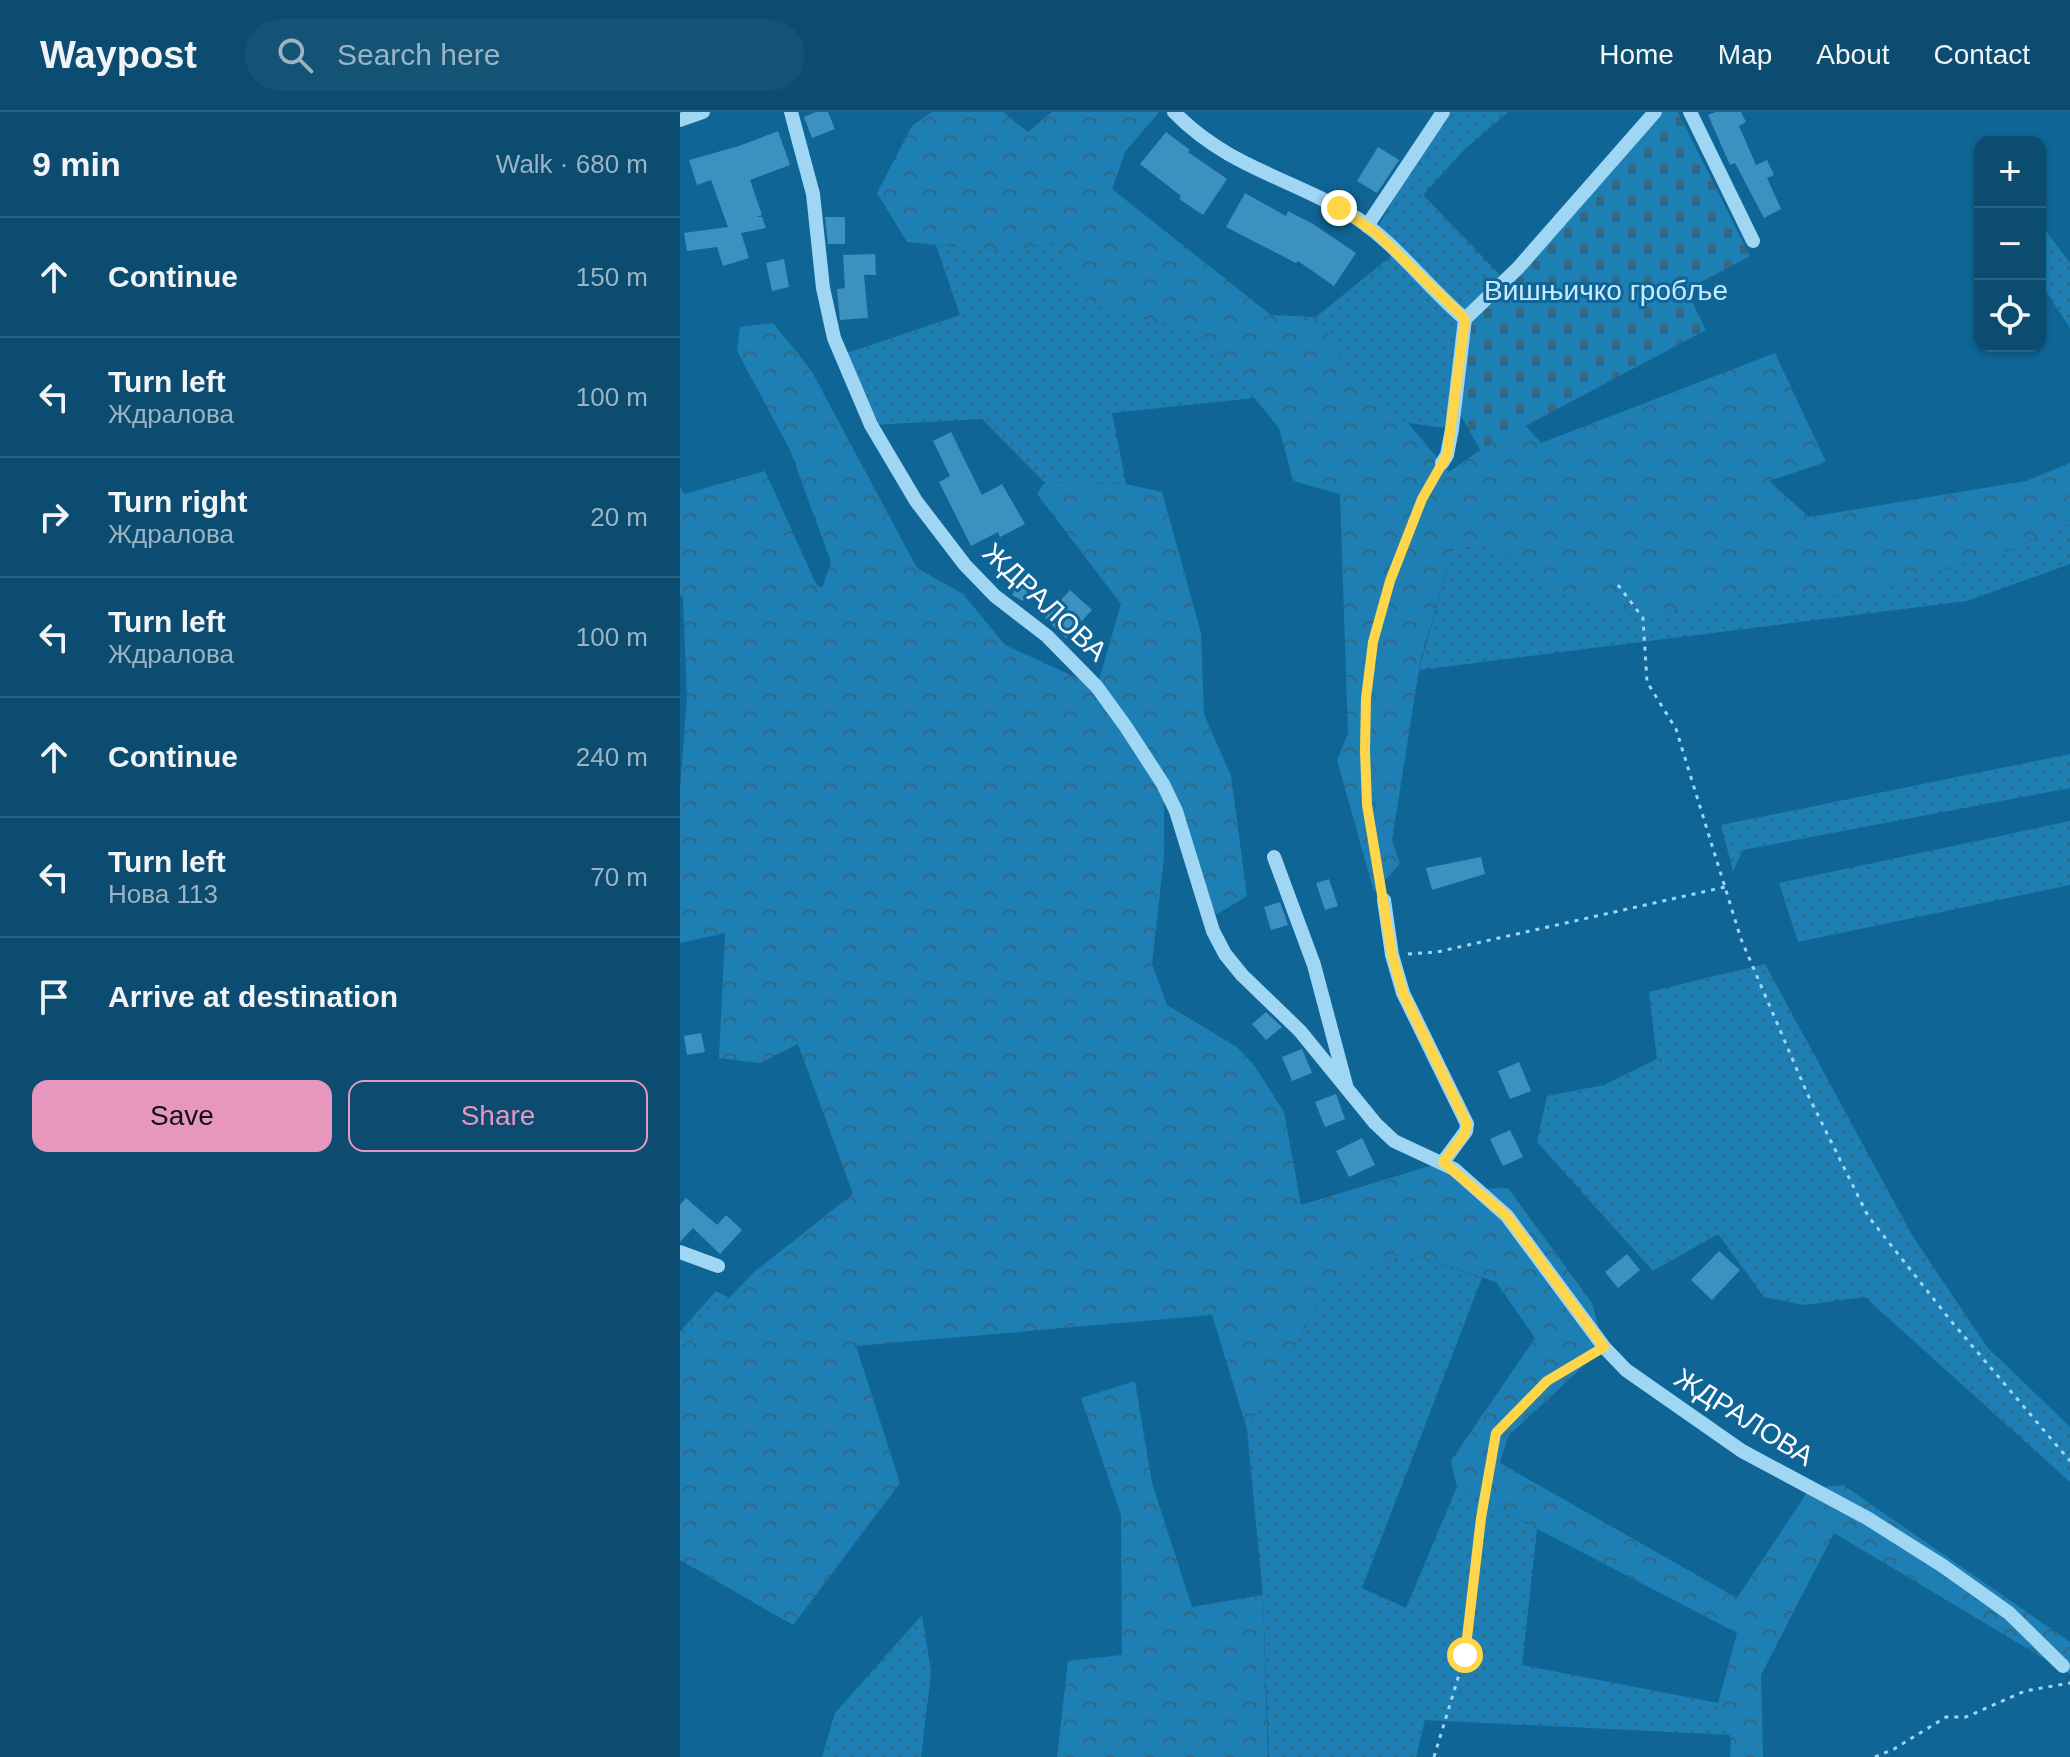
<!DOCTYPE html>
<meta charset="utf-8">
<style>
:root{--surface:#0b4c70;--page:#145375;--text:#f1f3f6;--muted:#9ab4c3;--line:#2b6383;--accent:#e797bd}
body{margin:0;font-family:Helvetica,sans-serif;background:var(--page);color:var(--text)}
.controls{position:absolute;right:24px;top:24px;display:grid;overflow:hidden;border-radius:16px;box-shadow:0 2px 6px #0004}
.controls button{width:72px;height:72px;display:grid;place-items:center;padding:0;border:0;border-bottom:2px solid var(--line);background:var(--surface);color:var(--text);font:40px sans-serif}
.stop{position:absolute;width:24px;height:24px;margin:-18px;border:6px solid #ffd54a;border-radius:50%;background:#fff}
.stop.end{background:#ffd54a;border-color:#fff;box-shadow:0 2px 8px #0008}
.list{margin:0;padding:0;list-style:none}
h2{display:flex;justify-content:space-between;align-items:center;height:104px;margin:0;padding:0 32px;font-size:34px}
h2 small{font-size:26px;font-weight:400;color:var(--muted)}
.list li{display:grid;grid-template-columns:52px 1fr auto;gap:24px;align-items:center;box-sizing:border-box;height:120px;padding:0 32px;border-top:2px solid var(--line)}
.list b{display:block;font-size:30px;white-space:nowrap}
.list p{margin:0;font-size:26px;white-space:nowrap;color:var(--muted)}
.list em{font-size:26px;font-style:normal;color:var(--muted)}
.actions{display:flex;gap:16px;padding:24px 32px}
.actions a{flex:1;padding:18px 0;border:2px solid var(--accent);border-radius:16px;text-align:center;font-size:28px;color:var(--accent)}
.actions .main{background:var(--accent);color:#111}
.icon{flex:none;width:44px;height:44px;fill:none;stroke:currentColor;stroke-width:2;stroke-linecap:round;stroke-linejoin:round}
.map{position:relative;flex:none;width:1390px;height:1645px;overflow:hidden}
header{display:flex;align-items:center;gap:48px;box-sizing:border-box;height:112px;padding:0 40px;background:var(--surface);border-bottom:2px solid var(--line)}
header strong{font-size:38px}
nav{display:flex;gap:44px;margin-inline-start:auto;font-size:28px}
.search{width:560px;height:72px;background:var(--page);display:flex;align-items:center;gap:20px;box-sizing:border-box;padding:0 28px;border-radius:44px;color:var(--muted);font-size:30px}
main{display:flex}
aside{flex:1;background:var(--surface)}
.map>svg:first-child{display:block}
.grass{fill:url(#grass-dots)}
.forest{fill:url(#forest-crowns)}
.cemetery{fill:url(#cemetery-stones)}
.building{fill:#3d91c0}
.lines{fill:none;stroke-linecap:round;stroke-linejoin:round}
.path{stroke:#9ed6f4;stroke-width:3;stroke-dasharray:4 6;stroke-linecap:butt}
.minor{stroke:#9ed6f4;stroke-width:14}
.route{stroke:#ffd54a;stroke-width:10}
.labels{text-anchor:middle;dominant-baseline:central;stroke-width:6;stroke-linejoin:round;paint-order:stroke}
.park-label{font-size:28px;fill:#c6ebfe;stroke:#0f6596}
.street-label{font-size:28px;fill:#fff;stroke:#0f6596}
</style>
<header>
<strong>Waypost</strong>
<div class="search"><svg class="icon" aria-label="search" viewBox="0 0 24 24"><circle cx="10" cy="10" r="6"/><path d="M15 15l6 6"/></svg>Search here</div>
<nav><a>Home</a><a>Map</a><a>About</a><a>Contact</a></nav>
</header>
<main>
<aside>
<h2>9 min<small>Walk · 680 m</small></h2>
<ul class="list">
<li><svg class="icon" aria-label="ahead" viewBox="0 0 24 24"><path d="M12 20V5M6 11l6-6 6 6"/></svg><div><b>Continue</b></div><em>150 m</em></li>
<li><svg class="icon" aria-label="left" viewBox="0 0 24 24"><path d="M17 20v-9H6M10 6l-5 5 5 5"/></svg><div><b>Turn left</b><p>Ждралова</p></div><em>100 m</em></li>
<li><svg class="icon" aria-label="right" viewBox="0 0 24 24"><path d="M7 20v-9h11M14 6l5 5-5 5"/></svg><div><b>Turn right</b><p>Ждралова</p></div><em>20 m</em></li>
<li><svg class="icon" aria-label="left" viewBox="0 0 24 24"><path d="M17 20v-9H6M10 6l-5 5 5 5"/></svg><div><b>Turn left</b><p>Ждралова</p></div><em>100 m</em></li>
<li><svg class="icon" aria-label="ahead" viewBox="0 0 24 24"><path d="M12 20V5M6 11l6-6 6 6"/></svg><div><b>Continue</b></div><em>240 m</em></li>
<li><svg class="icon" aria-label="left" viewBox="0 0 24 24"><path d="M17 20v-9H6M10 6l-5 5 5 5"/></svg><div><b>Turn left</b><p>Нова 113</p></div><em>70 m</em></li>
<li><svg class="icon" aria-label="arrive" viewBox="0 0 24 24"><path d="M6 21V4h12l-3 4 3 4H6"/></svg><div><b>Arrive at destination</b></div></li>
</ul>
<div class="actions"><a class="main">Save</a><a>Share</a></div>
</aside>
<div class="map">
<svg width="1390" height="1645" viewBox="0 0 1390 1645">
<defs>
<pattern id="grass-dots" width="8" height="8" patternUnits="userSpaceOnUse" patternTransform="scale(2)"><rect width="8" height="8" fill="#1e7fb4"/><path d="M2 2h.1M6 6h.1" fill="none" stroke="#336885" stroke-width="1.8" stroke-linecap="round"/></pattern>
<pattern id="forest-crowns" width="20" height="18" patternUnits="userSpaceOnUse" patternTransform="scale(2)"><rect width="20" height="18" fill="#1e7fb4"/><path d="M2 6a3 3 0 1 1 6 0M12 15a3 3 0 1 1 6 0" fill="none" stroke="#336885"/></pattern>
<pattern id="cemetery-stones" width="16" height="16" patternUnits="userSpaceOnUse" patternTransform="scale(2)"><rect width="16" height="16" fill="#1e7fb4"/><path d="M2 7V4a2 2 0 0 1 4 0v3zM10 15v-3a2 2 0 0 1 4 0v3z" fill="#336885"/></pattern>
</defs>
<rect width="100%" height="100%" fill="#0f6596"/>
<g class="grass">
<polygon points="763,0 828,0 783,39 743,83 826,169 772,317 728,311 679,274 636,205 715,141 695,120"/>
<polygon points="1360,111 1390,151 1390,216 1360,170"/>
<polygon points="379,131 408,193 521,221 574,286 432,301 446,372 364,370 302,307 191,313 161,243 280,203 256,133 318,139"/>
<polygon points="1390,412 1390,452 1287,489 739,558 774,433 809,432 885,483 963,506 1067,482 1171,485 1325,440"/>
<polygon points="1390,642 1390,676 1063,738 1053,759 1041,713"/>
<polygon points="1390,709 1390,773 1118,830 1099,771"/>
<polygon points="1085,852 1232,1123 1307,1235 1390,1315 1390,1370 1185,1185 1123,1193 1084,1185 1038,1122 973,1159 857,1030 867,984 924,973 977,947 969,880"/>
<polygon points="726,1140 802,1166 682,1476 726,1496 777,1375 857,1417 842,1553 1038,1591 1051,1623 745,1608 736,1645 589,1645 583,1483 567,1317 648,1176"/>
<polygon points="36,1179 49,1186 0,1238 0,1220"/>
<polygon points="242,1503 251,1560 241,1645 142,1645 155,1601"/>
</g>
<g class="forest">
<polygon points="252,0 323,0 348,20 372,0 479,0 445,40 432,77 591,203 636,205 679,274 728,311 769,360 800,338 845,313 861,331 1095,241 1146,350 1089,369 1129,405 1346,369 1390,351 1390,412 1325,440 1171,485 1067,482 963,506 885,483 809,432 774,433 740,551 712,728 720,752 694,780 657,648 668,622 660,382 613,369 599,316 521,221 408,193 379,131 318,139 227,130 197,81 232,14"/>
<polygon points="93,211 131,258 237,456 283,482 325,533 417,575 441,492 357,382 365,370 446,372 482,380 521,521 524,602 551,664 567,784 529,807 484,675 484,745 472,852 487,893 557,935 574,953 604,1000 621,1093 763,1050 797,1077 828,1076 912,1191 924,1235 828,1324 820,1351 1057,1486 1130,1376 1163,1373 1390,1530 1390,1562 1154,1421 1081,1563 1083,1645 1050,1645 1051,1627 1038,1591 1057,1521 777,1375 771,1349 855,1226 816,1170 726,1140 648,1176 567,1317 532,1203 176,1234 220,1371 113,1513 0,1448 0,1238 74,1160 173,1082 118,932 80,951 39,946 45,821 0,831 0,678 7,586 3,485 0,484 0,375 4,382 85,359 136,472 142,476 151,450 110,338 57,239 60,215"/>
<polygon points="455,1269 472,1371 512,1495 583,1483 588,1645 377,1645 388,1549 442,1543 441,1403 401,1286"/>
</g>
<polygon class="cemetery" points="981,0 998,0 1070,144 1006,178 1026,218 800,338 779,300 784,216"/>
<g class="building">
<polygon points="136,0 148,0 155,17 132,26 124,5"/>
<polygon points="1036,0 1061,0 1066,10 1059,14 1076,53 1087,48 1094,63 1087,66 1101,97 1084,106 1055,51 1050,53 1028,3"/>
<polygon points="98,19 110,53 70,68 82,103 76,105 82,105 86,116 61,121 69,146 43,154 37,135 7,139 4,121 48,115 31,68 17,73 9,48 59,34"/>
<polygon points="486,20 510,38 508,40 547,67 523,103 499,87 501,84 460,52"/>
<polygon points="698,35 719,48 697,81 677,69"/>
<polygon points="565,81 606,104 608,99 633,112 676,141 654,174 618,149 616,151 546,115"/>
<polygon points="145,105 165,105 165,132 148,132"/>
<polygon points="195,142 196,163 184,163 188,206 160,208 157,177 165,176 163,143"/>
<polygon points="104,147 109,175 92,179 86,151"/>
<polygon points="271,320 302,383 322,372 345,412 320,425 318,420 291,434 259,370 270,364 253,329"/>
<polygon points="344,458 355,463 343,489 332,483"/>
<polygon points="390,478 412,498 386,526 365,506"/>
<polygon points="801,745 805,762 752,778 746,756"/>
<polygon points="649,767 658,794 645,798 636,771"/>
<polygon points="600,790 608,813 591,818 584,795"/>
<polygon points="586,900 602,915 586,928 572,912"/>
<polygon points="21,921 25,940 7,943 4,924"/>
<polygon points="622,937 632,961 612,969 602,945"/>
<polygon points="839,950 851,979 830,987 818,959"/>
<polygon points="656,982 665,1007 645,1015 635,990"/>
<polygon points="830,1018 843,1045 823,1054 810,1027"/>
<polygon points="682,1026 695,1053 669,1065 656,1039"/>
<polygon points="6,1086 37,1113 46,1103 62,1118 40,1142 13,1116 0,1130 0,1093"/>
<polygon points="1039,1139 1060,1158 1032,1188 1011,1168"/>
<polygon points="947,1142 960,1158 938,1176 925,1160"/>
</g>
<g class="lines">
<g class="path">
<polyline points="938,473 963,506 967,570 996,617 1061,827 1127,981 1188,1104 1271,1209 1390,1349"/>
<polyline points="702,776 687,693 685,639 686,586 693,530 710,469 742,387 754,364"/>
<polyline points="728,842 757,840 1045,775"/>
<polyline points="754,1645 785,1543 801,1406 816,1321 867,1269 910,1243"/>
<polyline points="1195,1645 1214,1637 1266,1605 1286,1605 1345,1579 1390,1571"/>
</g>
<g class="minor">
<polyline points="111,0 133,82 143,176 154,226 191,313 236,389 285,453 315,484 367,524 417,575 446,615 483,672 496,699 533,819 545,842 562,863 620,919 695,1011 714,1029 774,1057 827,1104 924,1235 946,1258 1062,1339 1187,1406 1263,1454 1329,1501 1383,1554"/>
<path d="M494 0C549 57 616 67 678 107 718 134 748 176 785 207"/>
<polyline points="1010,0 1073,129"/>
<polyline points="0,8 23,0"/>
<polyline points="687,114 763,0"/>
<polyline points="762,351 767,343 772,317 785,207 838,156 975,0"/>
<polyline points="594,745 634,853 666,973"/>
<polyline points="704,788 712,843 723,881 787,1012 786,1019 763,1050"/>
<polyline points="0,1140 38,1154"/>
</g>
</g>
<g class="lines">
<polyline class="route" points="659,96 695,120 785,207 767,343 742,387 710,469 693,530 686,586 685,639 687,693 712,843 723,881 787,1012 784,1023 763,1050 827,1104 924,1235 867,1269 816,1321 801,1406 785,1543"/>
</g>
<g class="labels">
<g class="park-label">
<text x="926" y="178">Вишњичко гробље</text>
</g>
<g class="street-label">
<text transform="translate(365 490) rotate(43)">ЖДРАЛОВА</text>
<text transform="translate(1064 1305) rotate(32)">ЖДРАЛОВА</text>
</g>
</g>
</svg>
<div class="controls">
<button>+</button>
<button>−</button>
<button><svg class="icon" aria-label="locate" viewBox="0 0 24 24"><circle cx="12" cy="12" r="6"/><path d="M12 2v4M12 18v4M2 12h4M18 12h4"/></svg></button>
</div>
<div class="stop" style="left:785px;top:1543px"></div>
<div class="stop end" style="left:659px;top:96px"></div>
</div>
</main>
